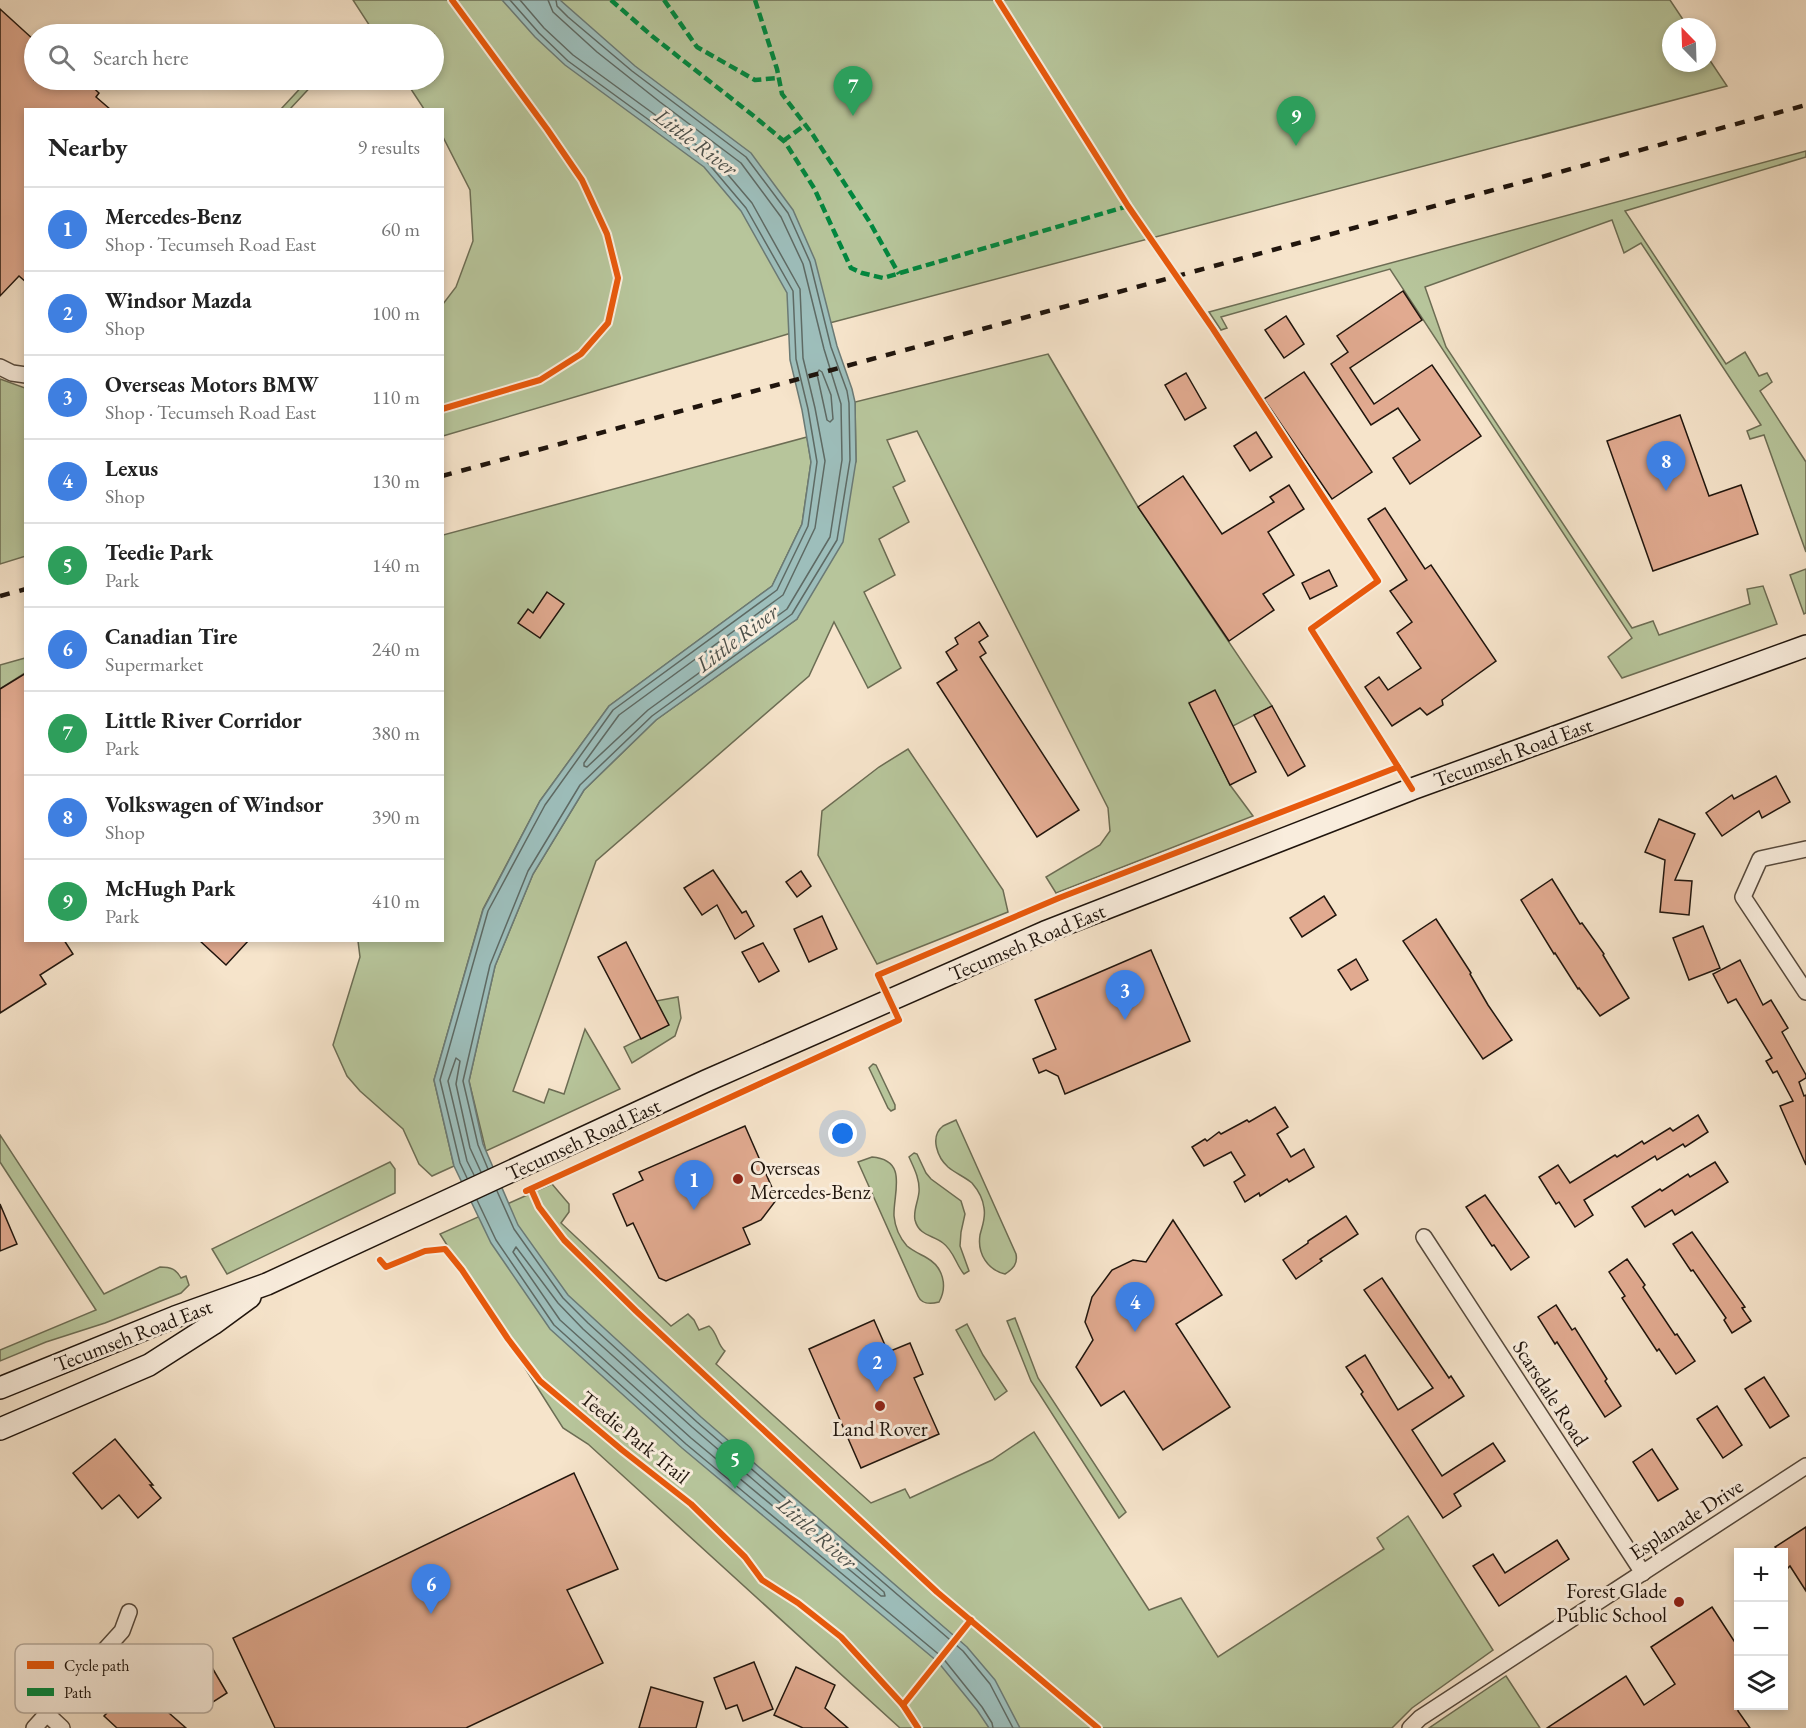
<!DOCTYPE html>
<meta charset="utf-8">
<style>
:root{--surface:#fff;--page:#f2f2f2;--text:#222;--muted:#767676;--line:#e0e0e0;--accent:#ea580c}
body{margin:0;font-family:"EB Garamond",serif;background:var(--page);color:var(--text)}
.controls{position:absolute;right:18px;bottom:18px;display:grid;overflow:hidden;border-radius:0px;box-shadow:0 3px 9px #0003}
.controls button{width:54px;height:54px;display:grid;place-items:center;padding:0;border:0;border-bottom:2px solid var(--line);background:var(--surface);color:var(--text);font:30px sans-serif}
.compass{position:absolute;left:1662px;top:18px;width:54px;height:54px;border-radius:50%;background:var(--surface);box-shadow:0 3px 9px #0003;rotate:337deg}
.you{position:absolute;left:843px;top:1134px;width:21px;height:21px;margin:-15px;border:4px solid #fff;border-radius:50%;background:#1a73e8;box-shadow:0 0 0 9px #1a73e833}
.badge{display:grid;place-items:center;width:39px;height:39px;border-radius:50%;background:var(--accent);color:#fff;font-size:20px;font-weight:700}
.pin{position:absolute;translate:-50% -50px;filter:drop-shadow(0 2px 3px #0008)}
.pin::after{content:'';position:absolute;top:32px;width:21px;height:18px;background:inherit;clip-path:polygon(0 0,100% 0,50% 100%)}
.list{margin:0;padding:0;list-style:none}
h2{display:flex;justify-content:space-between;align-items:center;height:78px;margin:0;padding:0 24px;font-size:26px}
h2 small{font-size:20px;font-weight:400;color:var(--muted)}
.list li{display:grid;grid-template-columns:39px 1fr auto;gap:18px;align-items:center;box-sizing:border-box;height:84px;padding:0 24px;border-top:2px solid var(--line)}
.list b{display:block;font-size:22px;white-space:nowrap}
.list p{margin:0;font-size:20px;white-space:nowrap;color:var(--muted)}
.list em{font-size:20px;font-style:normal;color:var(--muted)}
.icon{flex:none;width:33px;height:33px;fill:none;stroke:currentColor;stroke-width:2;stroke-linecap:round;stroke-linejoin:round}
.map{position:relative;flex:none;width:1806px;height:1728px;overflow:hidden}
.search{position:absolute;background:var(--surface);box-shadow:0 3px 9px #0003;left:24px;top:24px;width:420px;height:66px;display:flex;align-items:center;gap:15px;box-sizing:border-box;padding:0 21px;border-radius:33px;color:var(--muted);font-size:22px}
.panel{position:absolute;background:var(--surface);box-shadow:0 3px 9px #0003;left:24px;top:108px;width:420px;height:834px;border-radius:0px}
.map>svg:first-child{display:block}
.green{fill:#b7c59b;stroke:#6c6d54;stroke-width:1.5}
.water{fill:#9dbebb;stroke:#6b7a75;stroke-width:1.5}
.lines{fill:none;stroke-linecap:round;stroke-linejoin:round}
.shore{stroke:#5e6a64;stroke-width:1.5}
.building{fill:#e1aa90;stroke:#20150d;stroke-width:1.5}
.street-casing{stroke:#56493c;stroke-width:18}
.secondary-casing{stroke:#20150d;stroke-width:24}
.street{stroke:#f9eddd;stroke-width:15}
.secondary{stroke:#f9eddd;stroke-width:21}
.rail{stroke:#20150d;stroke-width:4.5;stroke-dasharray:10 10;stroke-linecap:butt}
.quiet{stroke:#00873e;stroke-width:4.5;stroke-dasharray:9 4.5;stroke-linecap:butt}
.cycleway-casing{stroke:#f9eddd;stroke-width:10}
.cycleway{stroke:#e8590c;stroke-width:6}
.poi-dot{fill:#8f2418;stroke:#f9eddd;stroke-width:2}
.labels{text-anchor:middle;dominant-baseline:central;stroke-width:6;stroke-linejoin:round;paint-order:stroke}
.street-label{font-size:21px;fill:#20150d;stroke:#f9eddd}
.poi-label{font-size:21px;fill:#20150d;stroke:#f9eddd;text-anchor:start}
.water-label{font-size:22px;font-style:italic;fill:#4c504a;stroke:#f9eddd}
.key{fill:#f9eddd;stroke:#b8ac9f;stroke-width:1.5}
.key-label{font-size:16px;fill:#20150d}
</style>
<div class="map">
<svg width="1806" height="1728" viewBox="0 0 1806 1728">
<rect width="100%" height="100%" fill="#f6e4cb"/>
<filter id="stains"><feTurbulence type="fractalNoise" baseFrequency=".00333" numOctaves="4"/><feColorMatrix values="0 0 0 0 .2 0 0 0 0 .09 0 0 0 0 .02 0 0 0 .5 -.17"/></filter>
<radialGradient id="worn" r=".72"><stop offset=".6" stop-color="#630" stop-opacity="0"/><stop offset="1" stop-color="#630" stop-opacity=".3"/></radialGradient>
<g class="green">
<polygon points="353,0 1670,0 1688,27 1671,27 1671,63 1707,63 1707,56 1727,86 788,334 443,436 443,304 456,287 473,241 470,190 443,137 442,110 424,109 405,80 434,80 434,34 375,34"/>
<polygon points="308,80 317,80 290,109 281,109"/>
<polygon points="1806,151 1806,157 1625,211 1726,364 1745,352 1759,376 1767,373 1772,382 1760,391 1806,462 1806,552 1764,435 1750,439 1747,431 1761,425 1641,243 1624,253 1612,220 1425,287 1446,347 1632,628 1653,621 1659,635 1750,604 1747,589 1763,586 1777,624 1622,678 1608,657 1632,638 1390,269 1221,317 1227,328 1221,330 1209,312"/>
<polygon points="1048,354 1138,507 1272,706 1233,726 1190,703 1230,785 1253,816 1056,893 1046,877 1100,845 1110,831 1108,808 917,431 887,440 905,481 893,487 909,522 879,539 895,575 864,592 901,668 868,688 834,622 809,676 596,861 513,1091 544,1103 549,1089 564,1094 585,1029 620,1089 486,1151 469,1081 495,966 533,874 584,790 656,720 797,619 856,461 855,402"/>
<polygon points="0,379 25,388 26,556 0,564"/>
<polygon points="807,437 811,462 802,524 772,586 609,706 540,801 483,909 434,1080 454,1166 432,1176 419,1164 403,1129 360,1091 347,1076 333,1045 360,957 358,941 442,940 443,535"/>
<polygon points="1806,569 1806,613 1804,614 1790,575"/>
<polygon points="25,658 25,673 0,689 0,665"/>
<polygon points="908,749 1003,890 1008,912 877,964 818,855 822,811 879,767"/>
<polygon points="678,997 681,1018 675,1036 632,1063 624,1047 668,1025 656,1001"/>
<polygon points="873,1064 876,1065 895,1105 895,1109 891,1111 888,1108 869,1068"/>
<path d="M956 1120 1016 1254C1018 1264 1013 1269 1005 1274 988 1270 977 1254 980 1235 982 1226 986 1218 984 1208 983 1199 978 1190 972 1183 965 1177 955 1173 948 1167 938 1158 929 1137 943 1126 947 1124 952 1122 956 1120Z"/>
<path d="M0 1135 104 1294 160 1267C171 1267 176 1269 181 1278L186 1276 189 1285 181 1293 105 1323 46 1342 0 1361V1350L96 1310 0 1162Z"/>
<path d="M914 1153 917 1154 926 1173 931 1179 961 1201 965 1214 961 1232 960 1246 969 1271 964 1274C956 1265 954 1251 943 1243 933 1235 919 1236 915 1220 913 1211 918 1202 919 1192 920 1179 914 1168 909 1157Z"/>
<path d="M872 1157C909 1160 893 1193 894 1216 895 1227 900 1238 907 1246 913 1251 920 1254 927 1258 943 1267 948 1286 939 1302 931 1304 922 1305 918 1296L858 1162Z"/>
<polygon points="390,1162 395,1169 395,1193 227,1274 212,1249"/>
<path d="M552 1184 569 1204V1212L561 1223 671 1326 688 1314 694 1320 699 1330 709 1326C718 1333 717 1345 725 1351L716 1364 871 1503 905 1489 910 1498 992 1460 1034 1432 1149 1610 1181 1598 1218 1657 1384 1549 1377 1538 1408 1516 1493 1650 1412 1708 1392 1728H900L588 1444 563 1428 440 1234Z"/>
<polygon points="1015,1318 1038,1378 1126,1512 1119,1518 1031,1381 1007,1321"/>
<polygon points="967,1324 983,1355 1007,1391 995,1400 956,1330"/>
<polygon points="1506,1676 1540,1728 1429,1728"/>
</g>
<polygon class="water" points="502,0 560,0 635,66 751,153 793,210 815,260 837,346 852,389 855,402 856,461 843,542 797,619 656,720 584,790 533,874 495,966 469,1081 483,1144 518,1225 568,1295 701,1417 967,1647 995,1680 1020,1728 989,1728 977,1710 938,1662 682,1448 550,1329 491,1243 454,1166 434,1080 483,910 540,801 609,706 772,586 802,524 811,462 802,410 790,360 787,293 741,211 704,167 565,65 535,37"/>
<g class="lines">
<g class="shore">
<polyline points="520,0 544,28 573,55 713,157 752,203 800,289 803,358 815,408 825,461 815,528 783,595 619,715 584,763 584,766 587,767 648,710 787,609 830,537 842,460 841,404 824,349 803,264 781,217 741,163 660,102 597,52 553,12 548,0"/>
<polygon points="819,370 822,372 831,395 833,419 830,422 827,420 817,374"/>
<polyline points="488,1169 478,1145 463,1081 490,965 528,871 580,785 652,716 792,614 837,540 850,460 849,403 847,391 831,347 810,262 788,213 746,157 632,71 568,17 557,6 556,0"/>
<polyline points="474,1175 467,1161 448,1081 456,1058 460,1061 456,1084 470,1148 481,1172"/>
<polyline points="467,1178 460,1163 440,1080 488,911 545,805 613,710 777,590 808,526 817,462 808,409 796,359 793,291 746,208 708,163 568,61 539,33 510,0"/>
<polyline points="497,1191 514,1229 563,1298 588,1323 697,1422 963,1651 990,1684 1013,1728"/>
<polyline points="477,1200 496,1240 554,1325 686,1444 942,1657 982,1707 992,1723 993,1728"/>
<polygon points="516,1247 558,1303 583,1329 692,1427 884,1592 885,1596 881,1596 691,1438 560,1320 513,1252"/>
</g>
</g>
<g class="building">
<polygon points="0,9 34,40 34,80 85,80 99,93 96,97 111,110 26,110 26,282 19,276 0,296"/>
<polygon points="1403,291 1422,320 1350,368 1374,404 1432,365 1481,436 1410,484 1393,458 1420,440 1398,408 1371,425 1331,364 1348,352 1337,336"/>
<polygon points="1286,316 1304,344 1284,358 1265,330"/>
<polygon points="1304,372 1372,472 1332,499 1264,399"/>
<polygon points="1186,373 1206,408 1185,420 1165,385"/>
<polygon points="1680,415 1709,496 1741,485 1758,534 1653,571 1607,441"/>
<polygon points="1256,432 1272,457 1250,471 1234,446"/>
<polygon points="1183,476 1222,534 1274,502 1270,497 1289,485 1304,509 1268,532 1294,575 1263,594 1274,610 1229,641 1138,507"/>
<polygon points="1385,508 1425,569 1431,565 1496,661 1442,700 1443,705 1427,715 1420,708 1392,726 1365,687 1379,677 1388,690 1421,668 1397,633 1412,622 1390,591 1407,580 1368,519"/>
<polygon points="1329,570 1337,586 1310,599 1302,583"/>
<polygon points="547,592 564,604 540,638 518,623 528,609 533,613"/>
<polygon points="979,622 988,636 979,642 986,653 980,657 1079,810 1037,837 937,683 957,670 946,652 958,644 955,638"/>
<polygon points="26,673 26,940 64,940 73,954 40,975 46,984 0,1013 0,689"/>
<polygon points="1215,690 1256,772 1230,785 1189,703"/>
<polygon points="1272,706 1305,766 1288,776 1254,715"/>
<polygon points="1776,776 1790,802 1762,818 1759,811 1722,836 1706,813 1732,795 1734,799"/>
<polygon points="1659,819 1695,834 1675,880 1692,881 1689,915 1660,912 1665,860 1645,852"/>
<polygon points="713,870 742,913 746,911 754,926 735,939 717,905 702,915 684,888"/>
<polygon points="801,871 811,886 797,897 786,882"/>
<polygon points="1552,879 1580,924 1582,923 1604,954 1603,955 1629,998 1600,1016 1579,988 1578,989 1555,953 1554,954 1521,900"/>
<polygon points="1324,896 1336,915 1302,937 1290,918"/>
<polygon points="822,916 837,949 809,962 794,929"/>
<polygon points="1436,919 1471,973 1470,974 1488,1005 1512,1040 1483,1059 1403,941"/>
<polygon points="1703,926 1720,968 1689,980 1673,938"/>
<polygon points="199,940 249,940 226,965"/>
<polygon points="626,942 669,1025 641,1039 598,957"/>
<polygon points="763,943 779,971 759,982 742,952"/>
<polygon points="1151,950 1190,1041 1065,1094 1058,1076 1046,1070 1039,1073 1033,1059 1056,1049 1035,1000"/>
<polygon points="1356,959 1368,980 1351,990 1338,970"/>
<polygon points="1740,960 1763,1005 1771,1000 1788,1028 1782,1032 1806,1075 1806,1078 1799,1082 1804,1096 1806,1095 1806,1165 1780,1106 1793,1101 1777,1071 1773,1073 1766,1061 1772,1058 1736,999 1728,1003 1713,974"/>
<polygon points="1275,1107 1288,1127 1277,1134 1291,1157 1304,1149 1314,1167 1289,1182 1287,1179 1260,1196 1259,1193 1245,1202 1234,1182 1245,1175 1231,1152 1204,1166 1192,1147 1205,1139 1207,1141 1219,1132 1221,1134 1247,1120 1249,1122"/>
<polygon points="1698,1115 1708,1132 1685,1147 1683,1144 1657,1160 1655,1156 1584,1200 1593,1215 1575,1227 1559,1202 1556,1204 1539,1177 1558,1165 1570,1183 1615,1155 1617,1157 1642,1141 1644,1144 1670,1128 1673,1131"/>
<polygon points="745,1126 777,1199 761,1220 743,1228 750,1244 666,1281 659,1278 633,1223 627,1226 613,1194 643,1180 639,1172"/>
<polygon points="1715,1162 1728,1182 1675,1215 1672,1210 1645,1227 1632,1207 1660,1189 1662,1191 1688,1174 1690,1177"/>
<polygon points="1485,1195 1529,1257 1511,1270 1494,1245 1492,1246 1466,1207"/>
<polygon points="0,1204 17,1244 0,1251"/>
<polygon points="1346,1216 1358,1234 1320,1259 1322,1261 1296,1279 1283,1260 1308,1243 1308,1241"/>
<polygon points="1173,1220 1222,1295 1176,1324 1230,1407 1163,1450 1124,1391 1101,1406 1076,1367 1093,1340 1085,1322 1092,1297 1112,1270 1133,1260 1146,1262"/>
<polygon points="1692,1232 1745,1307 1742,1308 1751,1321 1732,1333 1724,1320 1726,1318 1693,1270 1691,1271 1673,1244"/>
<polygon points="1627,1259 1645,1285 1643,1287 1675,1335 1677,1334 1695,1361 1676,1374 1659,1349 1657,1351 1622,1298 1625,1296 1609,1272"/>
<polygon points="1382,1278 1449,1378 1451,1376 1464,1396 1412,1430 1442,1476 1493,1443 1505,1461 1454,1494 1461,1506 1443,1518 1361,1394 1363,1392 1346,1367 1365,1355 1398,1410 1433,1388 1364,1290"/>
<polygon points="1556,1305 1572,1330 1575,1328 1607,1379 1605,1381 1621,1406 1605,1417 1557,1342 1555,1344 1538,1317"/>
<polygon points="874,1320 888,1352 910,1343 923,1374 914,1378 939,1434 861,1468 809,1349"/>
<polygon points="1764,1377 1789,1416 1770,1428 1745,1389"/>
<polygon points="1717,1406 1742,1445 1723,1458 1697,1419"/>
<polygon points="115,1439 153,1485 150,1485 161,1498 138,1518 119,1495 102,1509 73,1473"/>
<polygon points="1652,1449 1678,1489 1658,1501 1633,1462"/>
<polygon points="574,1473 618,1569 567,1590 603,1663 466,1728 275,1728 233,1638"/>
<polygon points="1806,1527 1806,1591 1790,1566 1788,1568 1784,1560 1784,1552 1779,1552 1775,1547"/>
<polygon points="1557,1540 1569,1559 1499,1606 1473,1566 1493,1554 1505,1573"/>
<polygon points="1712,1607 1738,1647 1738,1711 1750,1728 1547,1728 1626,1676 1644,1705 1675,1684 1651,1647"/>
<polygon points="754,1662 773,1709 743,1721 737,1705 726,1709 714,1678"/>
<polygon points="210,1664 227,1693 213,1702 196,1673"/>
<polygon points="796,1667 835,1685 825,1708 848,1728 803,1728 774,1715"/>
<polygon points="123,1684 155,1712 161,1706 186,1728 117,1728 104,1716 109,1711 103,1706"/>
<polygon points="651,1687 703,1702 696,1728 639,1728"/>
</g>
<g class="lines">
<g class="street-casing">
<g id="street">
<polyline points="0,367 12,373 26,375"/>
<polyline points="1806,849 1760,859 1743,897 1806,992"/>
<polyline points="1424,1237 1643,1573"/>
<polyline points="47,1714 62,1728"/>
<polyline points="34,1728 122,1631 129,1612"/>
<polyline points="1410,1728 1420,1718 1806,1466"/>
</g>
</g>
<g class="secondary-casing">
<g id="secondary">
<polyline points="0,1388 175,1317 267,1284 706,1081 1045,932 1412,789 1806,646"/>
<polyline points="0,1429 149,1365 213,1324 250,1297"/>
</g>
</g>
<use href="#street" class="street"/>
<use href="#secondary" class="secondary"/>
<g class="rail">
<polyline points="442,476 1806,105"/>
<polyline points="0,596 26,589"/>
</g>
<g class="quiet">
<polyline points="611,0 652,36 755,117 785,142 814,188 851,268 862,273 883,278 1128,206"/>
<polyline points="664,0 697,47 755,80 779,78"/>
<polyline points="755,0 777,69 782,94 813,135 869,221 899,274"/>
<polyline points="783,141 805,125"/>
</g>
<g class="cycleway-casing">
<g id="cycleway">
<polyline points="998,0 1128,206 1213,329 1378,581 1311,629 1412,789"/>
<polyline points="442,409 540,380 581,354 608,323 618,278 607,234 582,180 547,129 452,0"/>
<polyline points="531,1189 539,1207 564,1240 636,1311 937,1592 1098,1728"/>
<polyline points="526,1191 899,1020 878,975 1059,898 1398,767"/>
<polyline points="380,1260 386,1267 425,1251 445,1249 462,1270 508,1339 540,1381 622,1450 691,1504 745,1557 762,1580 798,1603 841,1637 903,1705 918,1728"/>
<polyline points="903,1705 971,1620"/>
</g>
</g>
<use href="#cycleway" class="cycleway"/>
</g>
<g class="poi-dot">
<circle cx="738" cy="1179" r="6"/>
<circle cx="880" cy="1406" r="6"/>
<circle cx="1679" cy="1602" r="6"/>
</g>
<g class="labels">
<g class="street-label">
<text transform="translate(1513 752) rotate(-20)">Tecumseh Road East</text>
<text transform="translate(1027 942) rotate(-23)">Tecumseh Road East</text>
<text transform="translate(583 1139) rotate(-25)">Tecumseh Road East</text>
<text transform="translate(133 1335) rotate(-21)">Tecumseh Road East</text>
<text transform="translate(1551 1393) rotate(57)">Scarsdale Road</text>
<text transform="translate(635 1437) rotate(39)">Teedie Park Trail</text>
<text transform="translate(1686 1519) rotate(-33)">Esplanade Drive</text>
</g>
<g class="poi-label">
<text x="750" y="1167">Overseas<tspan x="750" dy="24">Mercedes-Benz</tspan></text>
<text x="880" y="1428" text-anchor="middle">Land Rover</text>
<text x="1667" y="1590" text-anchor="end">Forest Glade<tspan x="1667" dy="24">Public School</tspan></text>
</g>
<g class="water-label">
<text transform="translate(696 142) rotate(37)">Little River</text>
<text transform="translate(737 638) rotate(-37)">Little River</text>
<text transform="translate(817 1533) rotate(41)">Little River</text>
</g>
</g>
<rect x="15" y="1644" width="198" height="69" rx="9" class="key"/>
<rect x="27" y="1661" width="27" height="8" fill="#e8590c"/>
<rect x="27" y="1688" width="27" height="8" fill="#00873e"/>
<g class="key-label">
<text x="64" y="1671">Cycle path</text>
<text x="64" y="1698">Path</text>
</g>
<rect width="100%" height="100%" filter="url(#stains)"/>
<rect width="100%" height="100%" fill="url(#worn)"/>
</svg>
<div class="controls">
<button>+</button>
<button>−</button>
<button><svg class="icon" aria-label="layers" viewBox="0 0 24 24"><path d="M12 4l9 5-9 5-9-5zM3 14l9 5 9-5"/></svg></button>
</div>
<svg class="compass" viewBox="-18 -18 36 36"><path d="M0-13l5 13h-10z" fill="#e53935"/><path d="M0 13l5-13h-10z" fill="#767676"/></svg>
<div class="you"></div>
<div class="pin badge" style="left:694px;top:1210px;background:#3f7fe0">1</div>
<div class="pin badge" style="left:877px;top:1392px;background:#3f7fe0">2</div>
<div class="pin badge" style="left:1125px;top:1020px;background:#3f7fe0">3</div>
<div class="pin badge" style="left:1135px;top:1332px;background:#3f7fe0">4</div>
<div class="pin badge" style="left:735px;top:1489px;background:#2e9e5b">5</div>
<div class="pin badge" style="left:431px;top:1614px;background:#3f7fe0">6</div>
<div class="pin badge" style="left:853px;top:116px;background:#2e9e5b">7</div>
<div class="pin badge" style="left:1666px;top:491px;background:#3f7fe0">8</div>
<div class="pin badge" style="left:1296px;top:146px;background:#2e9e5b">9</div>
<div class="search"><svg class="icon" aria-label="search" viewBox="0 0 24 24"><circle cx="10" cy="10" r="6"/><path d="M15 15l6 6"/></svg>Search here</div>
<section class="panel">
<h2>Nearby<small>9 results</small></h2>
<ul class="list">
<li><span class="badge" style="background:#3f7fe0">1</span><div><b>Mercedes-Benz</b><p>Shop · Tecumseh Road East</p></div><em>60 m</em></li>
<li><span class="badge" style="background:#3f7fe0">2</span><div><b>Windsor Mazda</b><p>Shop</p></div><em>100 m</em></li>
<li><span class="badge" style="background:#3f7fe0">3</span><div><b>Overseas Motors BMW</b><p>Shop · Tecumseh Road East</p></div><em>110 m</em></li>
<li><span class="badge" style="background:#3f7fe0">4</span><div><b>Lexus</b><p>Shop</p></div><em>130 m</em></li>
<li><span class="badge" style="background:#2e9e5b">5</span><div><b>Teedie Park</b><p>Park</p></div><em>140 m</em></li>
<li><span class="badge" style="background:#3f7fe0">6</span><div><b>Canadian Tire</b><p>Supermarket</p></div><em>240 m</em></li>
<li><span class="badge" style="background:#2e9e5b">7</span><div><b>Little River Corridor</b><p>Park</p></div><em>380 m</em></li>
<li><span class="badge" style="background:#3f7fe0">8</span><div><b>Volkswagen of Windsor</b><p>Shop</p></div><em>390 m</em></li>
<li><span class="badge" style="background:#2e9e5b">9</span><div><b>McHugh Park</b><p>Park</p></div><em>410 m</em></li>
</ul>
</section>
</div>
